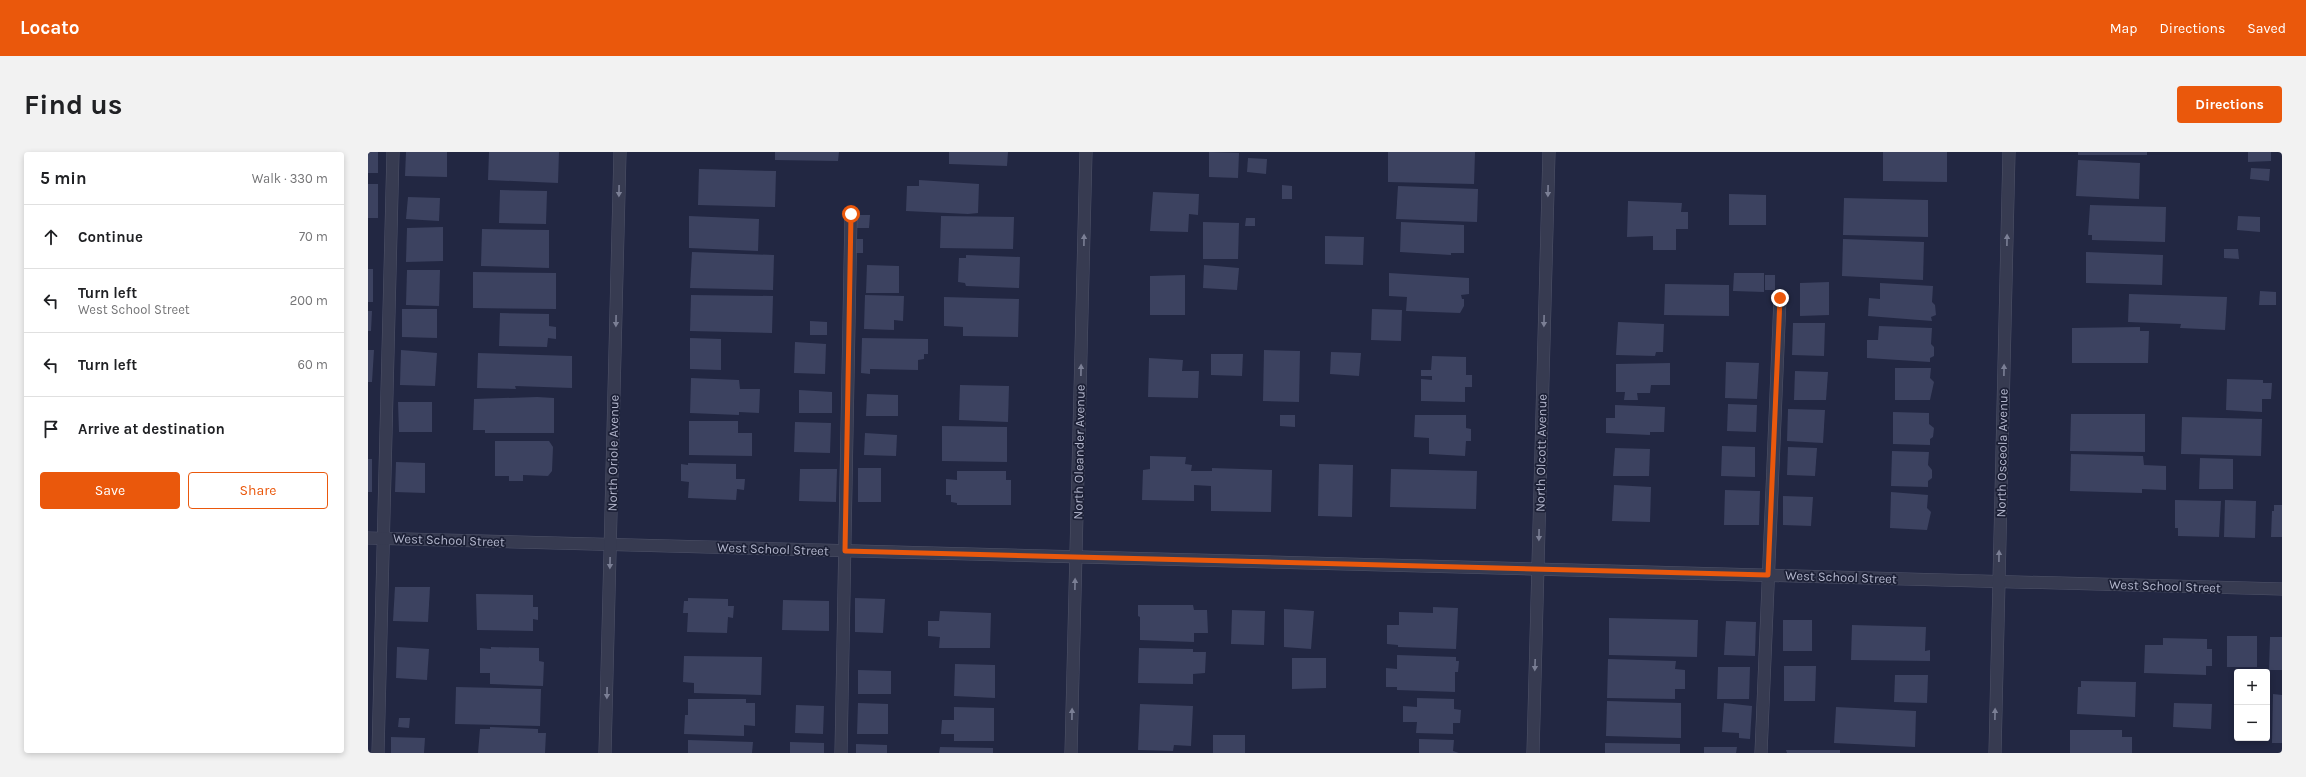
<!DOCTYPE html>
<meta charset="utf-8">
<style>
:root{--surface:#fff;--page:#f2f2f2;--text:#202124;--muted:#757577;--line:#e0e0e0;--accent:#ea580c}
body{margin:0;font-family:Karla,sans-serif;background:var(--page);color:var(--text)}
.controls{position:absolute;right:12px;bottom:12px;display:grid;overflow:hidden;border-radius:4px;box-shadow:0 2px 6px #0003}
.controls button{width:36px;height:36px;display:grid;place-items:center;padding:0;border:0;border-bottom:1px solid var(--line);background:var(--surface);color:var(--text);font:20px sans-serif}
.stop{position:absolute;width:12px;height:12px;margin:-9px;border:3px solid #ea580c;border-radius:50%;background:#fff}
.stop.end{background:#ea580c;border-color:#fff;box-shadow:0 1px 4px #0008}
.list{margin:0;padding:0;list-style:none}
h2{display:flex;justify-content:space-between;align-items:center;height:52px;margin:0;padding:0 16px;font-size:17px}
h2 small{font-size:13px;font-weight:400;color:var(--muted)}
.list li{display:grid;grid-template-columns:26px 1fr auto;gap:12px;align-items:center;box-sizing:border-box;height:64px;padding:0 16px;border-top:1px solid var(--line)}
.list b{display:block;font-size:15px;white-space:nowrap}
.list p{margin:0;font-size:13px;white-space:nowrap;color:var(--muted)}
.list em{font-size:13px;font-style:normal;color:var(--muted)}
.actions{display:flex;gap:8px;padding:12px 16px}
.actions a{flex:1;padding:9px 0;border:1px solid var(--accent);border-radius:4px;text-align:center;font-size:14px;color:var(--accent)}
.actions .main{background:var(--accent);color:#fff}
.icon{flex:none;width:22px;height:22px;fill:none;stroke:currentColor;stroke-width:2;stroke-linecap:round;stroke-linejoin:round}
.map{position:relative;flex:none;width:1914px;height:601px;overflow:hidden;border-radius:4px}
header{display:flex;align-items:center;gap:24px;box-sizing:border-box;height:56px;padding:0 20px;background:var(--accent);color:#fff}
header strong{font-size:19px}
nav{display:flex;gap:22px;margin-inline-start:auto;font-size:14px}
.intro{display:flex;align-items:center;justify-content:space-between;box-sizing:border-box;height:96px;padding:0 24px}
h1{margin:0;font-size:28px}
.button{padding:10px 18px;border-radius:4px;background:var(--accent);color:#fff;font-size:14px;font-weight:700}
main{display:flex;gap:24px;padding:0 24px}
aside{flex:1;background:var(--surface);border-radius:4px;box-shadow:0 2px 6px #0003}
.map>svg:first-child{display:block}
.building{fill:#3c4260}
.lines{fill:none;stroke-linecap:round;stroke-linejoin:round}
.lane-casing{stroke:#4f5369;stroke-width:13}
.street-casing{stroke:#4f5369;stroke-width:13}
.lane{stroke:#373b51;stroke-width:12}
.street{stroke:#373b51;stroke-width:12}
.oneway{fill:#7b7f95}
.route{stroke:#ea580c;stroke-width:5}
.labels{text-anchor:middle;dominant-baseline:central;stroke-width:3.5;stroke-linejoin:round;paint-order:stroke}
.street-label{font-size:13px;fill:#b3b6cc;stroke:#1c2036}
</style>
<header>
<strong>Locato</strong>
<nav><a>Map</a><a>Directions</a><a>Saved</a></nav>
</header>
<div class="intro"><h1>Find us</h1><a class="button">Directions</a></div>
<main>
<aside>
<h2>5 min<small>Walk · 330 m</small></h2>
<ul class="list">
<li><svg class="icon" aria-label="ahead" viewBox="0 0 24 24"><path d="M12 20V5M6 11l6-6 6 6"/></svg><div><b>Continue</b></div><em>70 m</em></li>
<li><svg class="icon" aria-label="left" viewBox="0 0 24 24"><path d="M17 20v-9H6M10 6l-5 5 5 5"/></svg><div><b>Turn left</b><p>West School Street</p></div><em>200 m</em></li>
<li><svg class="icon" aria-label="left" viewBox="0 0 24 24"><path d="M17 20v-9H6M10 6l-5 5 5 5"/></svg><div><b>Turn left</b></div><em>60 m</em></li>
<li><svg class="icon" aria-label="arrive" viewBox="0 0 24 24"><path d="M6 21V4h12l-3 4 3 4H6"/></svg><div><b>Arrive at destination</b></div></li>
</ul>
<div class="actions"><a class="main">Save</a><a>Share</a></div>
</aside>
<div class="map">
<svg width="1914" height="601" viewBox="0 0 1914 601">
<rect width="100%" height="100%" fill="#222742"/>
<g class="building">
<rect x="0" y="0" width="10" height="21"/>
<polygon points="38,0 79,0 79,25 37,24"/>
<polygon points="121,0 191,0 190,31 120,28"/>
<polygon points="407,0 471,0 470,9 407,8"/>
<polygon points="581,0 640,0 639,14 581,12"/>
<polygon points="841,0 871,1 870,26 841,25"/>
<polygon points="1020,0 1107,0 1106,32 1020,30"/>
<polygon points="1515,0 1579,0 1579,30 1515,29"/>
<rect x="1710" y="0" width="69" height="3"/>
<polygon points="1880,0 1903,0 1903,9 1880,10"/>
<polygon points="880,6 899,7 898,22 879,20"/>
<polygon points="1710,8 1772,11 1771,47 1708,44"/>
<polygon points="1883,16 1902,17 1901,29 1882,27"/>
<polygon points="331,17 408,19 407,55 330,53"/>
<polygon points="551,28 611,32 610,61 600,62 538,59 539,34 551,34"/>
<rect x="0" y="32" width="10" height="34"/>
<polygon points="914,33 924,34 924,47 914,47"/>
<polygon points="1030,34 1110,37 1109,70 1028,67"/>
<polygon points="132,38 179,39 178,72 131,71"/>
<polygon points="785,40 831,42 830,63 821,62 820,80 782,79"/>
<polygon points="1361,42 1398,43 1398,73 1361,73"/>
<polygon points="40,45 72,46 71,69 38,67"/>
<polygon points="1476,46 1560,48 1560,85 1475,83"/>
<polygon points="1260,49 1314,51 1313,60 1320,60 1320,77 1308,77 1308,98 1285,98 1285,84 1259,85"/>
<polygon points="1722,53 1798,55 1797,90 1724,88 1724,83 1720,83"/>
<polygon points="489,63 502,63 501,76 489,76"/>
<polygon points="321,64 391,67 390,99 321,96"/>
<polygon points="573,64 646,65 645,97 572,96"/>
<polygon points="1870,64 1892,65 1892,80 1869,78"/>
<polygon points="878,66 887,66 887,74 877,74"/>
<polygon points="835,70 871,71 870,107 835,107"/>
<polygon points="1033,70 1096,73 1096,101 1083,101 1083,103 1032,100"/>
<polygon points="75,75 75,109 38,110 39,76"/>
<polygon points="114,77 181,78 181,116 113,114"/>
<polygon points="957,84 996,85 995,113 957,112"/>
<rect x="487" y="87" width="8" height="14"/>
<polygon points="1475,87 1556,90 1555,128 1474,124"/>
<polygon points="1856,97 1870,97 1871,107 1856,106"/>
<polygon points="324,100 406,103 405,138 322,136"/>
<polygon points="1718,100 1795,103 1794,133 1718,131"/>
<polygon points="598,103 652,105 651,136 598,134 597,131 590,130 591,106 598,106"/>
<polygon points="499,113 531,114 531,141 498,141"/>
<polygon points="836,113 871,116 869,138 835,136"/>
<rect x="0" y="117" width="5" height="33"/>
<polygon points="39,118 72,118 71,154 38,153"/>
<polygon points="105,120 188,121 188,157 105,156"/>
<polygon points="1021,121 1101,126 1101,142 1093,143 1094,147 1096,147 1096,154 1092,161 1038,159 1039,145 1021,144"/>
<polygon points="1366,121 1396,121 1396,140 1365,139"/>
<polygon points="817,123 817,163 782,163 782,124"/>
<rect x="1397" y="123" width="10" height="15"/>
<polygon points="1461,130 1461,163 1432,164 1432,131"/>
<polygon points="1512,131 1565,134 1564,150 1567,153 1568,163 1563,165 1564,169 1500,164 1501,146 1512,147"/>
<polygon points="1297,132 1361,133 1361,164 1296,163"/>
<polygon points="1892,139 1908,140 1908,153 1891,153"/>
<polygon points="1761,142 1859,145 1857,178 1812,176 1813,172 1760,170"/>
<polygon points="323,143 405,144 404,181 322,179"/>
<polygon points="497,143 536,144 535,169 526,168 526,178 496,177"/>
<polygon points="576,145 651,147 650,185 595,184 595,175 576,174"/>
<polygon points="34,157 69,157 69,186 34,185"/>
<polygon points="1004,157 1034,158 1033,189 1003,188"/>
<polygon points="0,159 4,159 3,179 0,179"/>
<polygon points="132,161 181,162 181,174 188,175 188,187 180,186 179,195 131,194"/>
<polygon points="442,169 459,170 459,183 442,183"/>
<polygon points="1250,170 1296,172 1295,200 1288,200 1287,204 1248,203"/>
<polygon points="1425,171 1457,171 1456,204 1424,203"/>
<polygon points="1511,174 1564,176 1563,192 1566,195 1566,204 1562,206 1562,210 1499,206 1499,188 1510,188"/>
<polygon points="1772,175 1772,179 1781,179 1780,211 1704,211 1704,176"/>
<polygon points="322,186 353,187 353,218 322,217"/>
<polygon points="494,186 560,187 560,202 556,202 556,207 550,208 550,218 502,217 502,222 493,221"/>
<polygon points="427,190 458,192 457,222 426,221"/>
<polygon points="0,198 6,198 4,230 0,230"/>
<polygon points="33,198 69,201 67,234 32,233"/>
<polygon points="896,198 932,199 931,250 895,249"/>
<polygon points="963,200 993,201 991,224 962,222"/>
<polygon points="110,201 204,204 204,236 147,234 148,237 109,236"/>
<polygon points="843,202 875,202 874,224 843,223"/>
<polygon points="1064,204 1098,205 1098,223 1104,223 1104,235 1097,235 1097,250 1053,249 1053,227 1064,228 1064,224 1053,224 1053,218 1063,218"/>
<polygon points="781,206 815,208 814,219 831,219 830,246 780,245"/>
<polygon points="1358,210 1391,211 1389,247 1357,246"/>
<polygon points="1302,211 1302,233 1283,233 1282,241 1269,241 1270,248 1256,248 1257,240 1248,240 1248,212"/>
<polygon points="1527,216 1563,216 1562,226 1566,230 1562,248 1527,248"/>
<polygon points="1427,219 1460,220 1458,248 1426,248"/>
<polygon points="323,226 371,228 372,237 392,237 391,261 371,260 371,263 322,261"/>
<polygon points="1859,227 1895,228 1895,231 1904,231 1903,247 1894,247 1894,260 1858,258"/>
<polygon points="592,233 641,234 640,270 591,268"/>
<polygon points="431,238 464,240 464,261 431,261"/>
<polygon points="499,242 530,243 530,264 498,264"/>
<polygon points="169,245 186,246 186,281 117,281 117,278 105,278 106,247"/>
<polygon points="30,250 64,250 64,280 31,280"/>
<polygon points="1360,252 1389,253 1388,280 1359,279"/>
<polygon points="1247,253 1297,255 1296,280 1282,280 1282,283 1238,281 1238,266 1247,266"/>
<polygon points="1420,257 1457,258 1455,291 1419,289"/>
<polygon points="1525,260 1561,261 1561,272 1566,276 1565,285 1562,287 1562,293 1525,292"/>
<polygon points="1703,262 1777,262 1777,300 1702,299"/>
<polygon points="912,263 927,263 927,275 912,274"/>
<polygon points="1047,263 1098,263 1098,276 1103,277 1103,289 1098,289 1097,304 1061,302 1061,286 1046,285"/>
<polygon points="1814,265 1894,267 1893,304 1813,302"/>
<polygon points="321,269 370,269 370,281 384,281 384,304 321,303"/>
<polygon points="427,270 463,271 462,301 426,300"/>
<polygon points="574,274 639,275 639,310 574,309"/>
<polygon points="497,281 529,283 528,304 496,303"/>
<polygon points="127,289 181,289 185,295 184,319 180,324 155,323 155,329 141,329 141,324 127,324"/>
<polygon points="1354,294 1387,295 1387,325 1353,324"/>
<polygon points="1420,295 1449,296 1447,324 1419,323"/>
<polygon points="1247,296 1282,297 1281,324 1245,324"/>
<polygon points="1524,299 1561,300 1560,313 1564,318 1564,326 1560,329 1560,335 1523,334"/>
<polygon points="1703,302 1775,304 1776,313 1798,314 1798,338 1774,337 1774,341 1702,339"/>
<polygon points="782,304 818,305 817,312 824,313 823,319 844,319 844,316 904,318 903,360 843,359 843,334 826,333 826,349 774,348 775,318 782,317"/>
<polygon points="1832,306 1865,307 1865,337 1831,337"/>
<rect x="0" y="307" width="4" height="33"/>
<polygon points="28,310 57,311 57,341 27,340"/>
<polygon points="320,311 368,312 368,327 377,327 376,338 369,337 368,348 320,346 321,330 313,329 313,312 320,313"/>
<polygon points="951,312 985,313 984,365 950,364"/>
<rect x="490" y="316" width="23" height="34"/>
<polygon points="432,317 469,317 468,350 431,349"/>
<polygon points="1023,317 1109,319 1108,357 1022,355"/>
<polygon points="589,319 638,319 638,328 643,328 643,353 589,353 589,351 583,350 583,343 578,343 578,327 589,328"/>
<polygon points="1246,333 1283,335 1282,370 1244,369"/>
<polygon points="1357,338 1392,339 1391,373 1356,373"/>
<polygon points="1523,340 1560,343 1559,356 1563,360 1559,378 1522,376"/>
<polygon points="1415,344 1445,345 1443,374 1415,373"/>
<polygon points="1807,348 1853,349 1851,385 1810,384 1810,376 1807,376"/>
<polygon points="1857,348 1888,349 1887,386 1856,385"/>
<polygon points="1906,353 1914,353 1914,385 1903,385 1904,359 1906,359"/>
<polygon points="27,435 62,435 60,470 25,469"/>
<polygon points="108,442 165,443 165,455 170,455 170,468 165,467 165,479 109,478"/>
<polygon points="320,446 360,447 360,454 366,454 365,466 360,465 359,481 319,480 320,461 315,461 316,449 320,449"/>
<polygon points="487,446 517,447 515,481 487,480"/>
<polygon points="415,448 461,449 461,479 414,478"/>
<polygon points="770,453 825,453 826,458 839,458 840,481 826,481 826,490 772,488 772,465 770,464"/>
<polygon points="1065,455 1090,456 1088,497 1030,495 1030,493 1019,492 1019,473 1031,473 1031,460 1065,461"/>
<polygon points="916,457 946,459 943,497 916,495"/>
<polygon points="864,458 897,459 896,493 863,492"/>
<polygon points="572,459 623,461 622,496 571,496 572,485 560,484 560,469 571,469"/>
<polygon points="1241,466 1330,468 1329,505 1241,503"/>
<rect x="1415" y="468" width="29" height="31"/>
<polygon points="1358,469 1388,470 1387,504 1356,503"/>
<polygon points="1484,473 1558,475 1557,499 1562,498 1562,509 1483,508"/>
<rect x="1859" y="484" width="30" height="31"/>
<polygon points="1902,485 1914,485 1914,518 1901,518"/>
<polygon points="1795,486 1839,487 1839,497 1844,497 1844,514 1838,514 1838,523 1776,521 1777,493 1795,493"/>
<polygon points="29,495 61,497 59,528 28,526"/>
<polygon points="123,495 171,496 171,509 176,510 175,534 122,532 122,521 112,521 112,496 123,497"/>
<polygon points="771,496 825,497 825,500 838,500 837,521 825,522 825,532 770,531"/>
<polygon points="1029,503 1088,505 1088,509 1091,509 1090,520 1087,520 1087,540 1029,538 1029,535 1018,535 1018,516 1029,517"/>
<polygon points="316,504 394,505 393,543 326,541 326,531 315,530"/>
<polygon points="924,506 958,506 958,536 924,537"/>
<polygon points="1240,507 1308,509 1307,517 1317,518 1317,537 1307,537 1307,547 1239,546"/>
<polygon points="587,512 627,513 627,546 586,544"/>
<polygon points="1416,514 1448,514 1447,549 1416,549"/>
<polygon points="1350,515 1382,515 1381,547 1349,547"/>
<polygon points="490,518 523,519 523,542 490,542"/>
<polygon points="1527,523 1560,523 1559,551 1526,550"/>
<polygon points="1713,529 1768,530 1767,565 1709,562 1710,535 1713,535"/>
<polygon points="88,535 173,537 172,574 87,572"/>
<polygon points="1905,542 1914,543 1914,591 1904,591"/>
<polygon points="1049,546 1086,547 1086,557 1093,558 1092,571 1085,571 1085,582 1048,581 1049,570 1035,570 1035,554 1049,555"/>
<polygon points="320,547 378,547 378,551 387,551 387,574 376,573 376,584 316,582 317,563 320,563"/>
<polygon points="1239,549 1313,551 1313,586 1238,584"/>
<polygon points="490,551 520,552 520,582 489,582"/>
<polygon points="1356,551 1384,554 1382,587 1371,586 1371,581 1354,580"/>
<polygon points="1806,551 1844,552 1843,577 1805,575"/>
<polygon points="772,552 825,554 823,594 806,593 805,599 770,598"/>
<polygon points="428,553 456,554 455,582 427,581"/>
<polygon points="586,555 626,556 626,589 586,589 586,582 573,582 574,568 586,568"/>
<polygon points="1468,555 1548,559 1547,595 1466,591"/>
<polygon points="31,566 42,566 41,576 30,575"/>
<polygon points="122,575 170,577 170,581 178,581 177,601 110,601 112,577 122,577"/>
<polygon points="1702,578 1754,578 1754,585 1764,585 1764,601 1702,601"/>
<rect x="845" y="583" width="32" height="18"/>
<polygon points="23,585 57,586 56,601 23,601"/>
<polygon points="1051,587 1086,588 1085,599 1091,601 1051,601"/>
<polygon points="320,588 385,590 384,601 320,601"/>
<polygon points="422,590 456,591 456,601 422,601"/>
<polygon points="1237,591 1312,592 1312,601 1237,601"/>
<polygon points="488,592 519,593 519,601 488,601"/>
<polygon points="572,595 625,596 625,601 571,601"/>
<polygon points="1336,595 1369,595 1368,601 1336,601"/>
<polygon points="1418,598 1472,598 1472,601 1419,601"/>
</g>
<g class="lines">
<g class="lane-casing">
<g id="lane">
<polyline points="10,601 25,0"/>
<polyline points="473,601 483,62"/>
<polyline points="1393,601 1412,147"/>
</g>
</g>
<g class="street-casing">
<g id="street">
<polyline points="0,386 1914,437"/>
<polyline points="237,601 252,0"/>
<polyline points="703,601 718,0"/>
<polyline points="1165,601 1181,0"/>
<polyline points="1627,601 1641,0"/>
</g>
</g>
<use href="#lane" class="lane"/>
<use href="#street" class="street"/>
</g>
<defs><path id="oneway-solid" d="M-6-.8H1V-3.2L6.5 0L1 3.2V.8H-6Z"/></defs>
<g class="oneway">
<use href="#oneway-solid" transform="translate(251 39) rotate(91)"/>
<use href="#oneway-solid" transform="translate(1180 39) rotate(91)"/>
<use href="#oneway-solid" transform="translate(716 88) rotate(-89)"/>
<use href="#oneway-solid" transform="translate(1639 88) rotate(-89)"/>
<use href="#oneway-solid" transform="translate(248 169) rotate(91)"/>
<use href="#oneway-solid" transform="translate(1176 169) rotate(91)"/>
<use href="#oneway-solid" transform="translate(713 218) rotate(-89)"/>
<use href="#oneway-solid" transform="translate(1636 218) rotate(-89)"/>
<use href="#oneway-solid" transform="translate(1171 383) rotate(91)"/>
<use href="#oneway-solid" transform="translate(1631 404) rotate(-89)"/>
<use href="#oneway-solid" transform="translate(242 411) rotate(91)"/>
<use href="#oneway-solid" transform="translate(707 432) rotate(-89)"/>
<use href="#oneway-solid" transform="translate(1167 513) rotate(92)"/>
<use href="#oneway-solid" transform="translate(239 541) rotate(91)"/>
<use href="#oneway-solid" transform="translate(704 562) rotate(-89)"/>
<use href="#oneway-solid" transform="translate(1627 562) rotate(-89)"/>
</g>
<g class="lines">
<polyline class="route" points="483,62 477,399 1400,423 1412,146"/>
</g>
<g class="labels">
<g class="street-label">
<text transform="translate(711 300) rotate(-89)">North Oleander Avenue</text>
<text transform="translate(245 301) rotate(-89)">North Oriole Avenue</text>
<text transform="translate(1173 301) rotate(-89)">North Olcott Avenue</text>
<text transform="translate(1634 301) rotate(-89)">North Osceola Avenue</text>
<text transform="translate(81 388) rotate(2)">West School Street</text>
<text transform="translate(405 397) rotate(2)">West School Street</text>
<text transform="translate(1473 425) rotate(2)">West School Street</text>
<text transform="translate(1797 434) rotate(2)">West School Street</text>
</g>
</g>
</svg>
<div class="controls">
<button>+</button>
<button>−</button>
</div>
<div class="stop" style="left:483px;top:62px"></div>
<div class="stop end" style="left:1412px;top:146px"></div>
</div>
</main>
